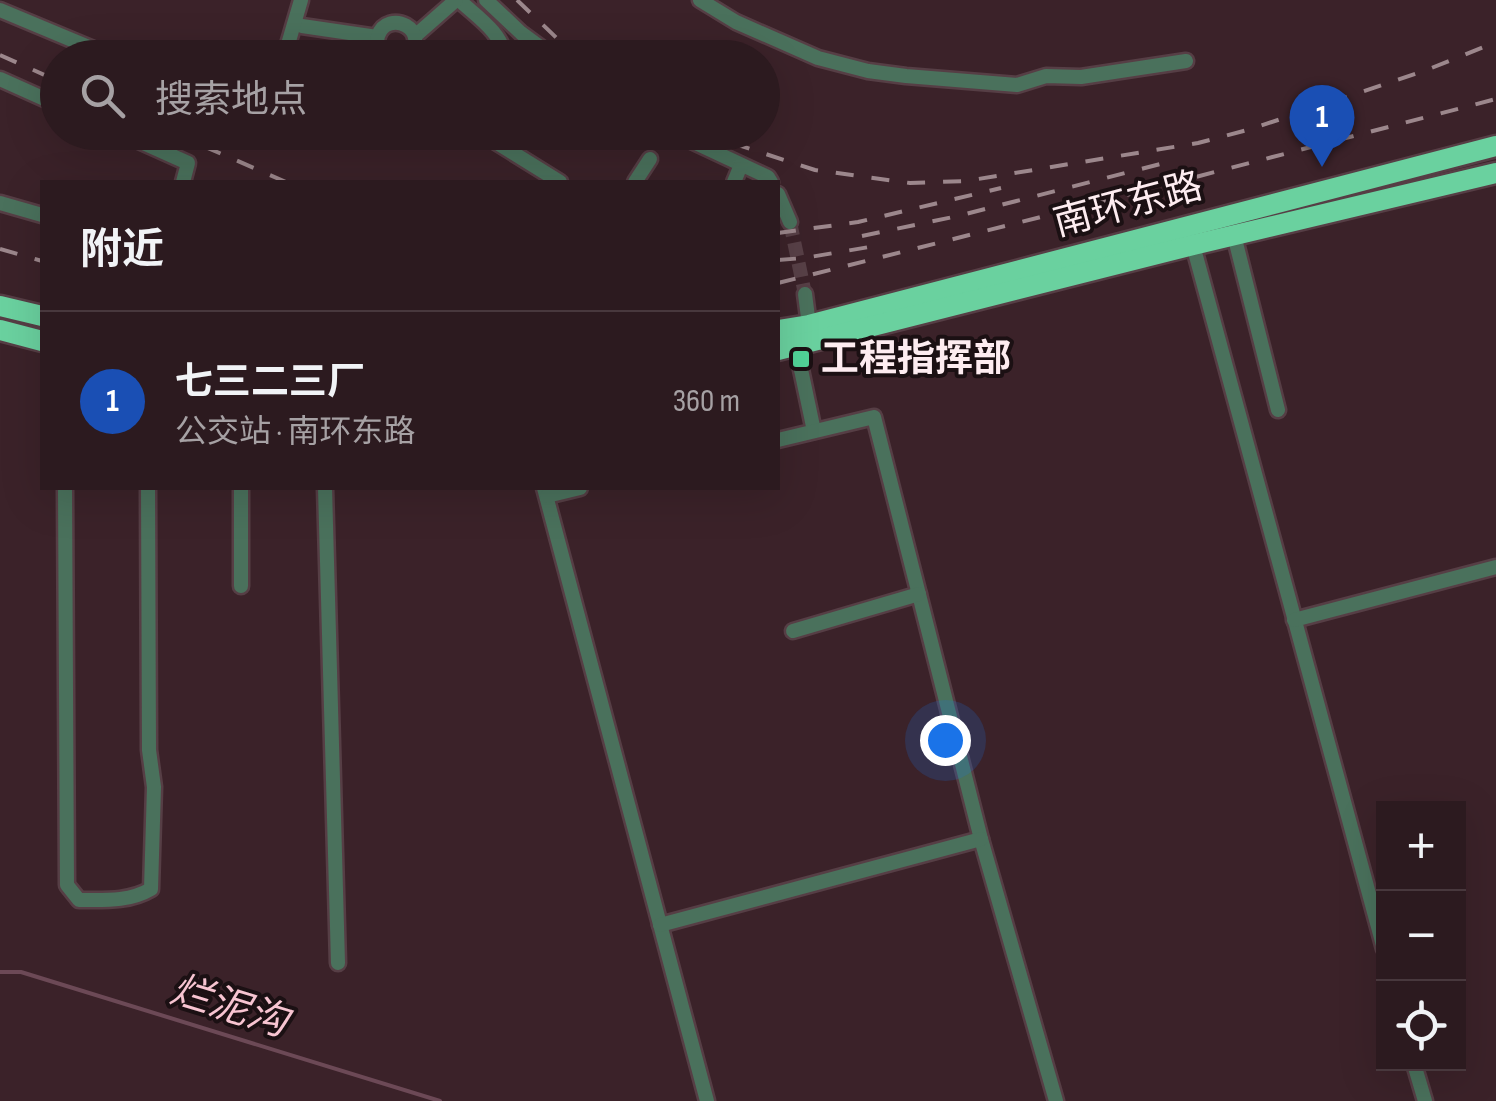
<!DOCTYPE html>
<html lang="zh">
<meta charset="utf-8">
<style>
:root{--surface:#2c1a1f;--page:#342328;--text:#f1f3f6;--muted:#a6a1a4;--line:#48383d;--accent:#db2777}
body{margin:0;font-family:"Sofia Sans Condensed","Noto Sans SC",sans-serif;background:var(--page);color:var(--text)}
.controls{position:absolute;right:30px;bottom:30px;display:grid;overflow:hidden;border-radius:0px;box-shadow:0 10px 40px #0002}
.controls button{width:90px;height:90px;display:grid;place-items:center;padding:0;border:0;border-bottom:2px solid var(--line);background:var(--surface);color:var(--text);font:50px sans-serif}
.you{position:absolute;left:945px;top:740px;width:35px;height:35px;margin:-25px;border:8px solid #fff;border-radius:50%;background:#1a73e8;box-shadow:0 0 0 15px #1a73e833}
.badge{display:grid;place-items:center;width:65px;height:65px;border-radius:50%;background:var(--accent);color:#fff;font-size:32px;font-weight:700}
.pin{position:absolute;translate:-50% -82px;filter:drop-shadow(0 2px 5px #0008)}
.pin::after{content:'';position:absolute;top:52px;width:35px;height:30px;background:inherit;clip-path:polygon(0 0,100% 0,50% 100%)}
.list{margin:0;padding:0;list-style:none}
h2{display:flex;justify-content:space-between;align-items:center;height:130px;margin:0;padding:0 40px;font-size:42px}
h2 small{font-size:32px;font-weight:400;color:var(--muted)}
.list li{display:grid;grid-template-columns:65px 1fr auto;gap:30px;align-items:center;box-sizing:border-box;height:180px;padding:0 40px;border-top:2px solid var(--line)}
.list b{display:block;font-size:38px;white-space:nowrap}
.list p{margin:0;font-size:32px;white-space:nowrap;color:var(--muted)}
.list em{font-size:32px;font-style:normal;color:var(--muted)}
.icon{flex:none;width:55px;height:55px;fill:none;stroke:currentColor;stroke-width:2;stroke-linecap:round;stroke-linejoin:round}
.map{position:relative;flex:none;width:1496px;height:1101px;overflow:hidden}
.search{position:absolute;background:var(--surface);box-shadow:0 10px 40px #0002;left:40px;top:40px;width:740px;height:110px;display:flex;align-items:center;gap:25px;box-sizing:border-box;padding:0 35px;border-radius:55px;color:var(--muted);font-size:38px}
.panel{position:absolute;background:var(--surface);box-shadow:0 10px 40px #0002;left:40px;top:180px;width:740px;height:310px;border-radius:0px}
.map>svg:first-child{display:block}
.lines{fill:none;stroke-linecap:round;stroke-linejoin:round}
.stream{stroke:#6c4956;stroke-width:4}
.minor-tunnel{stroke:#584047;stroke-width:14;stroke-dasharray:14 7;stroke-linecap:butt}
.minor-casing{stroke:#563e45;stroke-width:19}
.highway-casing{stroke:#563e45;stroke-width:25}
.minor{stroke:#4a715c;stroke-width:14}
.highway{stroke:#6ad19f;stroke-width:20}
.rail{stroke:#9c878c;stroke-width:4;stroke-dasharray:18 18;stroke-linecap:butt}
.poi-dot{fill:#51d398;stroke:#1b1013;stroke-width:4}
.labels{text-anchor:middle;dominant-baseline:central;stroke-width:8;stroke-linejoin:round;paint-order:stroke}
.street-label{font-size:38px;fill:#fdecf0;stroke:#1b1013}
.poi-label{font-size:38px;font-weight:bold;fill:#fdecf0;stroke:#1b1013;text-anchor:start}
.water-label{font-size:40px;font-style:italic;fill:#f7c4d1;stroke:#1b1013}
</style>
<div class="map">
<svg width="1496" height="1101" viewBox="0 0 1496 1101">
<rect width="100%" height="100%" fill="#3b2229"/>
<g class="lines">
<polyline class="stream" points="0,972 21,972 440,1101"/>
<polyline class="minor-tunnel" points="790,222 805,294"/>
<g class="minor-casing">
<g id="minor">
<path d="M459 0C476 16 503 33 505 58"/>
<polyline points="486,0 521,33 555,58"/>
<polyline points="700,0 736,22 818,58 868,71 906,76 1017,85 1046,76 1081,77 1186,61"/>
<polyline points="0,10 115,58"/>
<polyline points="302,26 377,37"/>
<polyline points="415,36 456,0"/>
<polyline points="284,58 301,0"/>
<path d="M385 58C379 51 375 45 378 36 387 8 434 29 407 58"/>
<polyline points="0,79 58,105"/>
<polyline points="119,132 188,163 183,182"/>
<polyline points="339,132 343,135 362,132"/>
<polyline points="457,132 494,141 560,182"/>
<polyline points="672,132 768,177 771,182"/>
<polyline points="635,182 650,159"/>
<polyline points="734,182 741,165"/>
<polyline points="778,194 790,222"/>
<polyline points="0,203 42,215"/>
<polyline points="1234,235 1278,410"/>
<polyline points="1193,245 1384,949"/>
<polyline points="805,294 809,325"/>
<polyline points="796,346 814,431"/>
<polyline points="778,440 874,417 981,839 1056,1101"/>
<path d="M65 488 67 885 79 900C104 900 129 902 151 889L154 787 149 750 148 488"/>
<polyline points="325,488 338,963"/>
<polyline points="544,488 707,1101"/>
<polyline points="547,496 580,488"/>
<polyline points="241,586 241,488"/>
<polyline points="1294,620 1496,567"/>
<polyline points="793,631 919,594"/>
<polyline points="660,925 981,839"/>
<polyline points="1414,1064 1425,1101"/>
</g>
</g>
<g class="highway-casing">
<g id="highway">
<polyline points="0,306 42,316"/>
<polyline points="0,330 42,341"/>
<polyline points="778,330 809,325 1496,146"/>
<polyline points="778,350 1193,245 1496,173"/>
</g>
</g>
<use href="#minor" class="minor"/>
<use href="#highway" class="highway"/>
<g class="rail">
<polyline points="517,0 565,46 581,58"/>
<polyline points="0,55 58,81"/>
<polyline points="171,132 286,182"/>
<polyline points="698,132 815,170 910,183 966,181 1198,143 1251,129 1424,71 1496,42"/>
<polyline points="778,233 858,222 1001,188"/>
<polyline points="862,236 958,216 1168,162"/>
<polyline points="0,249 42,261"/>
<polyline points="778,260 804,258 881,245"/>
<polyline points="778,283 1053,214 1496,99"/>
</g>
</g>
<rect class="poi-dot" x="791" y="349" width="20" height="20" rx="5"/>
<g class="labels">
<g class="street-label">
<text transform="translate(1128 205) rotate(-15)">南环东路</text>
</g>
<g class="poi-label">
<text x="821" y="359">工程指挥部</text>
</g>
<g class="water-label">
<text transform="translate(229 1007) rotate(17)">烂泥沟</text>
</g>
</g>
</svg>
<div class="controls">
<button>+</button>
<button>−</button>
<button><svg class="icon" aria-label="locate" viewBox="0 0 24 24"><circle cx="12" cy="12" r="6"/><path d="M12 2v4M12 18v4M2 12h4M18 12h4"/></svg></button>
</div>
<div class="you"></div>
<div class="pin badge" style="left:1322px;top:167px;background:#1a4fb4">1</div>
<div class="search"><svg class="icon" aria-label="search" viewBox="0 0 24 24"><circle cx="10" cy="10" r="6"/><path d="M15 15l6 6"/></svg>搜索地点</div>
<section class="panel">
<h2>附近<small></small></h2>
<ul class="list">
<li><span class="badge" style="background:#1a4fb4">1</span><div><b>七三二三厂</b><p>公交站 · 南环东路</p></div><em>360 m</em></li>
</ul>
</section>
</div>
